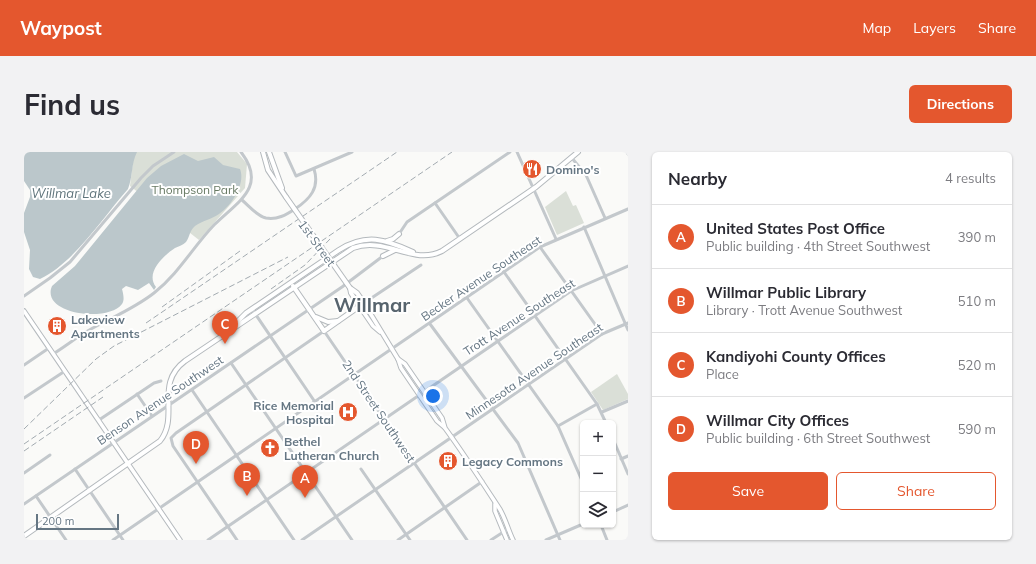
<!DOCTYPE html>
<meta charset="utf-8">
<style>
:root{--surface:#fff;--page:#f2f2f3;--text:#2b2b33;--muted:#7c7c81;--line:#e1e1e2;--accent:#e4572e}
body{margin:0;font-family:Mulish,sans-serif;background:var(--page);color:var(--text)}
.controls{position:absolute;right:12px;bottom:12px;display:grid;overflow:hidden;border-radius:6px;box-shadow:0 1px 3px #0004}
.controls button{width:36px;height:36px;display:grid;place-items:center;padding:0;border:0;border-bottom:1px solid var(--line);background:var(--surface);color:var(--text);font:20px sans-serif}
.scale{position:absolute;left:12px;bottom:10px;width:83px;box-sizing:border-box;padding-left:4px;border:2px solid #657683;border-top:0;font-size:11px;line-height:14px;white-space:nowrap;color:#657683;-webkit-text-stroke:3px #fff;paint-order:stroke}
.you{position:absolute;left:409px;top:244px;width:14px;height:14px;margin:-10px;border:3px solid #fff;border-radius:50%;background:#1a73e8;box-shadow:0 0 0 6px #1a73e833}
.badge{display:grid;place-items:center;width:26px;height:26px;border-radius:50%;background:var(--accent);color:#fff;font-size:13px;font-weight:700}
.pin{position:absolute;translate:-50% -33px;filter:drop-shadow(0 1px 2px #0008)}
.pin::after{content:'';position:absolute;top:21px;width:14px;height:12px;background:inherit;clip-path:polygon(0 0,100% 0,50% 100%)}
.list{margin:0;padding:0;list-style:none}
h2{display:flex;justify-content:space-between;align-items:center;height:52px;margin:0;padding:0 16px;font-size:17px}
h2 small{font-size:13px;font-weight:400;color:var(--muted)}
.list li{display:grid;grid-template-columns:26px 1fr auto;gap:12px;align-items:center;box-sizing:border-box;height:64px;padding:0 16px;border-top:1px solid var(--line)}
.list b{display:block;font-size:15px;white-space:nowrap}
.list p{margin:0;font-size:13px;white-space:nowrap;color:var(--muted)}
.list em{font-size:13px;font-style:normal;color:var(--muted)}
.actions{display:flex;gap:8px;padding:12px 16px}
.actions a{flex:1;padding:9px 0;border:1px solid var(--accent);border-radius:6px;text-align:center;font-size:14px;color:var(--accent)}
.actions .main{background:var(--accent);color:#fff}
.icon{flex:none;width:22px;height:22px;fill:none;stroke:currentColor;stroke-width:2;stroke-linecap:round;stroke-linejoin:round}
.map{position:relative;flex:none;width:604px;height:388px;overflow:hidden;border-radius:6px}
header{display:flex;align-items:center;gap:24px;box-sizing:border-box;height:56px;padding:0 20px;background:var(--accent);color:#fff}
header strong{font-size:19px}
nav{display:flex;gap:22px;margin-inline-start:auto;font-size:14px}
.intro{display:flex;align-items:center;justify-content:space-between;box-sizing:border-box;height:96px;padding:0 24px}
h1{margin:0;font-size:28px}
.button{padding:10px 18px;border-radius:6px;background:var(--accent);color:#fff;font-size:14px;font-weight:700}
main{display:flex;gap:24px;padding:0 24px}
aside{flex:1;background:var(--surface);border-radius:6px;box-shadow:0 1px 3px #0004}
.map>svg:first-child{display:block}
.green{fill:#dadfd7}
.water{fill:#bbc7cb}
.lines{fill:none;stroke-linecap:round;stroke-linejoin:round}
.major-casing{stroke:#b5babe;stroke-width:5.5}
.highway-casing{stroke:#b4b9bd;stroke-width:6}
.minor{stroke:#c3c8cc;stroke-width:3}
.major{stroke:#fff;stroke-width:3.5}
.highway{stroke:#fff;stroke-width:4}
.rail{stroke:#a2aab0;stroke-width:1;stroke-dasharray:6 3;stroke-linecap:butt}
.highway-bridge-casing{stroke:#b4b9bd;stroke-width:6;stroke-linecap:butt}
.highway-bridge{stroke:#fff;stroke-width:4}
.labels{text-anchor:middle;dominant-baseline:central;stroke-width:4;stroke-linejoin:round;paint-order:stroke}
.poi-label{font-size:12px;font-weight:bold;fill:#657683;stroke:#fff;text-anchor:start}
.park-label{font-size:12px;fill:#687a64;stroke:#fff}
.street-label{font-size:12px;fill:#657683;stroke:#fff}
.water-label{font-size:13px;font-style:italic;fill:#60757c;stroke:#fff}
.town-label{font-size:20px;font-weight:bold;fill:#57646e;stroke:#fff}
</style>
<header>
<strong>Waypost</strong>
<nav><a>Map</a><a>Layers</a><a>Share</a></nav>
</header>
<div class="intro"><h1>Find us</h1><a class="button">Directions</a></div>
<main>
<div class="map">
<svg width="604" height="388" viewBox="0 0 604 388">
<rect width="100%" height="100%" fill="#fafaf8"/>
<g class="green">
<polygon points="110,0 213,0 223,12 221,36 175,88 106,34"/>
<polygon points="542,39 549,54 552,53 560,71 533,83 521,55"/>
<polygon points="593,222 604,242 604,247 579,258 567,240"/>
</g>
<g class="water">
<path d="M0 0H113C107 12 109 24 104 37 79 65 50 111 16 127L9 125 5 117 6 98 0 80V61L6 45V38L0 29Z"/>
<path d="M160 2 174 9 190 5 199 13 216 17C222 32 207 54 195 62 188 67 178 69 171 74 165 79 166 85 162 90 159 93 155 94 151 96 139 104 121 121 132 135L130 138 125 131 114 138 102 134 98 137C99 141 101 148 98 152 84 171 16 162 28 134L51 114 123 26 137 14Z"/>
</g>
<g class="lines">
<g class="major-casing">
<g id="major">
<polyline points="340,151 374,207 377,216 413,269 420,275"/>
<polyline points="336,155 349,174 356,180"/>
<polyline points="0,159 156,388"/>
<path d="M374 207 381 212 418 266 421 276C440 302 458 330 475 356 481 365 484 378 489 388"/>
<polyline points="471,352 471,359 483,388"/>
</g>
</g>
<g class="highway-casing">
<g id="highway">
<polyline points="239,0 244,18 262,45"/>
<polyline points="245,0 258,36"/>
<polyline points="363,89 369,87 375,82"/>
<polyline points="359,104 371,98"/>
<polyline points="269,134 300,179 340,151 333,141 326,136"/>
<polyline points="326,136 327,141 336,155"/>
<polyline points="292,165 304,170 314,169"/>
<path d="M206 177 222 161 315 98C342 81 361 87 389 100"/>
<path d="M0 384 136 289C156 264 130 232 161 209L329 96C362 84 389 114 418 99L512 35 554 0"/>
</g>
</g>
<g class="minor">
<polyline points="261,0 272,24 328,0"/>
<polyline points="493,0 532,87"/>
<polyline points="603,0 604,2"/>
<polyline points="547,5 562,23 581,66"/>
<path d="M218 48C225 54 233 64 242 66 253 68 262 63 271 57 286 47 296 36 290 17"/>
<polyline points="411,51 436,87"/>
<polyline points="560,75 604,178"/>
<polyline points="375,82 383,70 486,0"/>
<polyline points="516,95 578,182"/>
<polyline points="480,120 573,252 582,271"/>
<polyline points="0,144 26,126 46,110 117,26 129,14 150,0"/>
<polyline points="443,146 534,274 559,331"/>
<polyline points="340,151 397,113"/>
<polyline points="228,157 291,250"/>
<polyline points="406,172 494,291 536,388"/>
<path d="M29 202C42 194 54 184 67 177 89 165 111 156 130 141 155 121 169 95 190 73 213 50 244 35 217 0"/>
<polyline points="207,211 328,388"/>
<polyline points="0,213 25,196"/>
<polyline points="168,238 270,388"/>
<polyline points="113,242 128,264"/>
<polyline points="0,246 41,219"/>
<polyline points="578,260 604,249"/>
<polyline points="75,268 130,231 137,229"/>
<polyline points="534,274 573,252"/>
<polyline points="589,287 604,322"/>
<polyline points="597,307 604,304"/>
<polyline points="51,317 99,388"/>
<polyline points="337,317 386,388"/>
<polyline points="0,321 26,303"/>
<polyline points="12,344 42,388"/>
<polyline points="0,352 318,135 359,104"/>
<polyline points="589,360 604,353"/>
<polyline points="577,373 583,388"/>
<polyline points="89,388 516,95 604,57"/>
<polyline points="184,388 547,139 604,114"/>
<polyline points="213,388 149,294 147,286 152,281 300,179 443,388"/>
<polyline points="278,388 578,182 604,171"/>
<polyline points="374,388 459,329"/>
<polyline points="467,388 484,377"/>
<polyline points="522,388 559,372"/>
</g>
<use href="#major" class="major"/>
<use href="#highway" class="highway"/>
<g class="rail">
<polyline points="247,137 281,113 306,87"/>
<polyline points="138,155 216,99"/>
<polyline points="122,171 373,0"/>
<polyline points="0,277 72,207 90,194 264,105"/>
<polyline points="0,292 428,0"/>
<polyline points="0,299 79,245"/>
</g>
<g class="highway-bridge-casing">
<polyline id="highway-bridge" points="262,45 326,136"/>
</g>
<use href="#highway-bridge" class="highway-bridge"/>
</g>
<defs>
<g id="restaurant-disc" transform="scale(1)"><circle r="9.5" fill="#e4572e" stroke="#fff"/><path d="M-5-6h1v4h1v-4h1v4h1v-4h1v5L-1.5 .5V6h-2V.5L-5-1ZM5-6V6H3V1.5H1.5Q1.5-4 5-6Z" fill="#fff"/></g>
<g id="building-disc" transform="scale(1)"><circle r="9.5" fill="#e4572e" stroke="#fff"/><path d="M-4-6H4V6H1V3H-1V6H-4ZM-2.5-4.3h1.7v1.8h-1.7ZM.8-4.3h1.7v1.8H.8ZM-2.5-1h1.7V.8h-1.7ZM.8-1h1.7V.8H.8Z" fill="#fff"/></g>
<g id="hospital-disc" transform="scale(1)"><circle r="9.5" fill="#e4572e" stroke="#fff"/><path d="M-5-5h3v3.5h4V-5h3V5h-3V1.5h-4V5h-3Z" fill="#fff"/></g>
<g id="church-disc" transform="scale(1)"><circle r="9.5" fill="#e4572e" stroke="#fff"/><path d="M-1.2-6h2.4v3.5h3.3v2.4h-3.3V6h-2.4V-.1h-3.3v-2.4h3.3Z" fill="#fff"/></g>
</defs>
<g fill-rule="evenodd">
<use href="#restaurant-disc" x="508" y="17"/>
<use href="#building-disc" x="33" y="174"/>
<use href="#hospital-disc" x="324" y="260"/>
<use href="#church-disc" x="246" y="296"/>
<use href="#building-disc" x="424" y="309"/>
</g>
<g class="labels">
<g class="poi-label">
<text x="522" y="17">Domino's</text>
<text x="47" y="167">Lakeview<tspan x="47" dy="14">Apartments</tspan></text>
<text x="310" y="253" text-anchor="end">Rice Memorial<tspan x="310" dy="14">Hospital</tspan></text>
<text x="260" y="289">Bethel<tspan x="260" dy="14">Lutheran Church</tspan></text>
<text x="438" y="309">Legacy Commons</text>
</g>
<g class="park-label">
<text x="171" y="37">Thompson Park</text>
</g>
<g class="street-label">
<text transform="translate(293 91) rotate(54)">1st Street</text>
<text transform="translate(457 126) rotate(-34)">Becker Avenue Southeast</text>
<text transform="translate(495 165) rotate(-33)">Trott Avenue Southeast</text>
<text transform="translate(510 219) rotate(-34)">Minnesota Avenue Southeast</text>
<text transform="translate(136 248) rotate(-34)">Benson Avenue Southwest</text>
<text transform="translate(355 259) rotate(56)">2nd Street Southwest</text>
</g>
<g class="water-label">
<text x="47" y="41">Willmar Lake</text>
</g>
<g class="town-label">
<text x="348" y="152">Willmar</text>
</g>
</g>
</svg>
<div class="controls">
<button>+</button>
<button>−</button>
<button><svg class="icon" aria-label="layers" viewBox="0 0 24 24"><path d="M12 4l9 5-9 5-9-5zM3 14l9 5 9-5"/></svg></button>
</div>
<div class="scale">200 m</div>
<div class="you"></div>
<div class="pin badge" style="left:281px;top:346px">A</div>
<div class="pin badge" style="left:223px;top:344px">B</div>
<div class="pin badge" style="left:201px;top:192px">C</div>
<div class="pin badge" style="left:172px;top:312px">D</div>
</div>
<aside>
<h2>Nearby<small>4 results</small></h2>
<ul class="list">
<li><span class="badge">A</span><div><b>United States Post Office</b><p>Public building · 4th Street Southwest</p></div><em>390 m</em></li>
<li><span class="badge">B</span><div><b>Willmar Public Library</b><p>Library · Trott Avenue Southwest</p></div><em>510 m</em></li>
<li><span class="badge">C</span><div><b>Kandiyohi County Offices</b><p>Place</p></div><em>520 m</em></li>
<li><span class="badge">D</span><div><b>Willmar City Offices</b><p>Public building · 6th Street Southwest</p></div><em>590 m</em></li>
</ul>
<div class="actions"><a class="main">Save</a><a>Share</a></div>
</aside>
</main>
